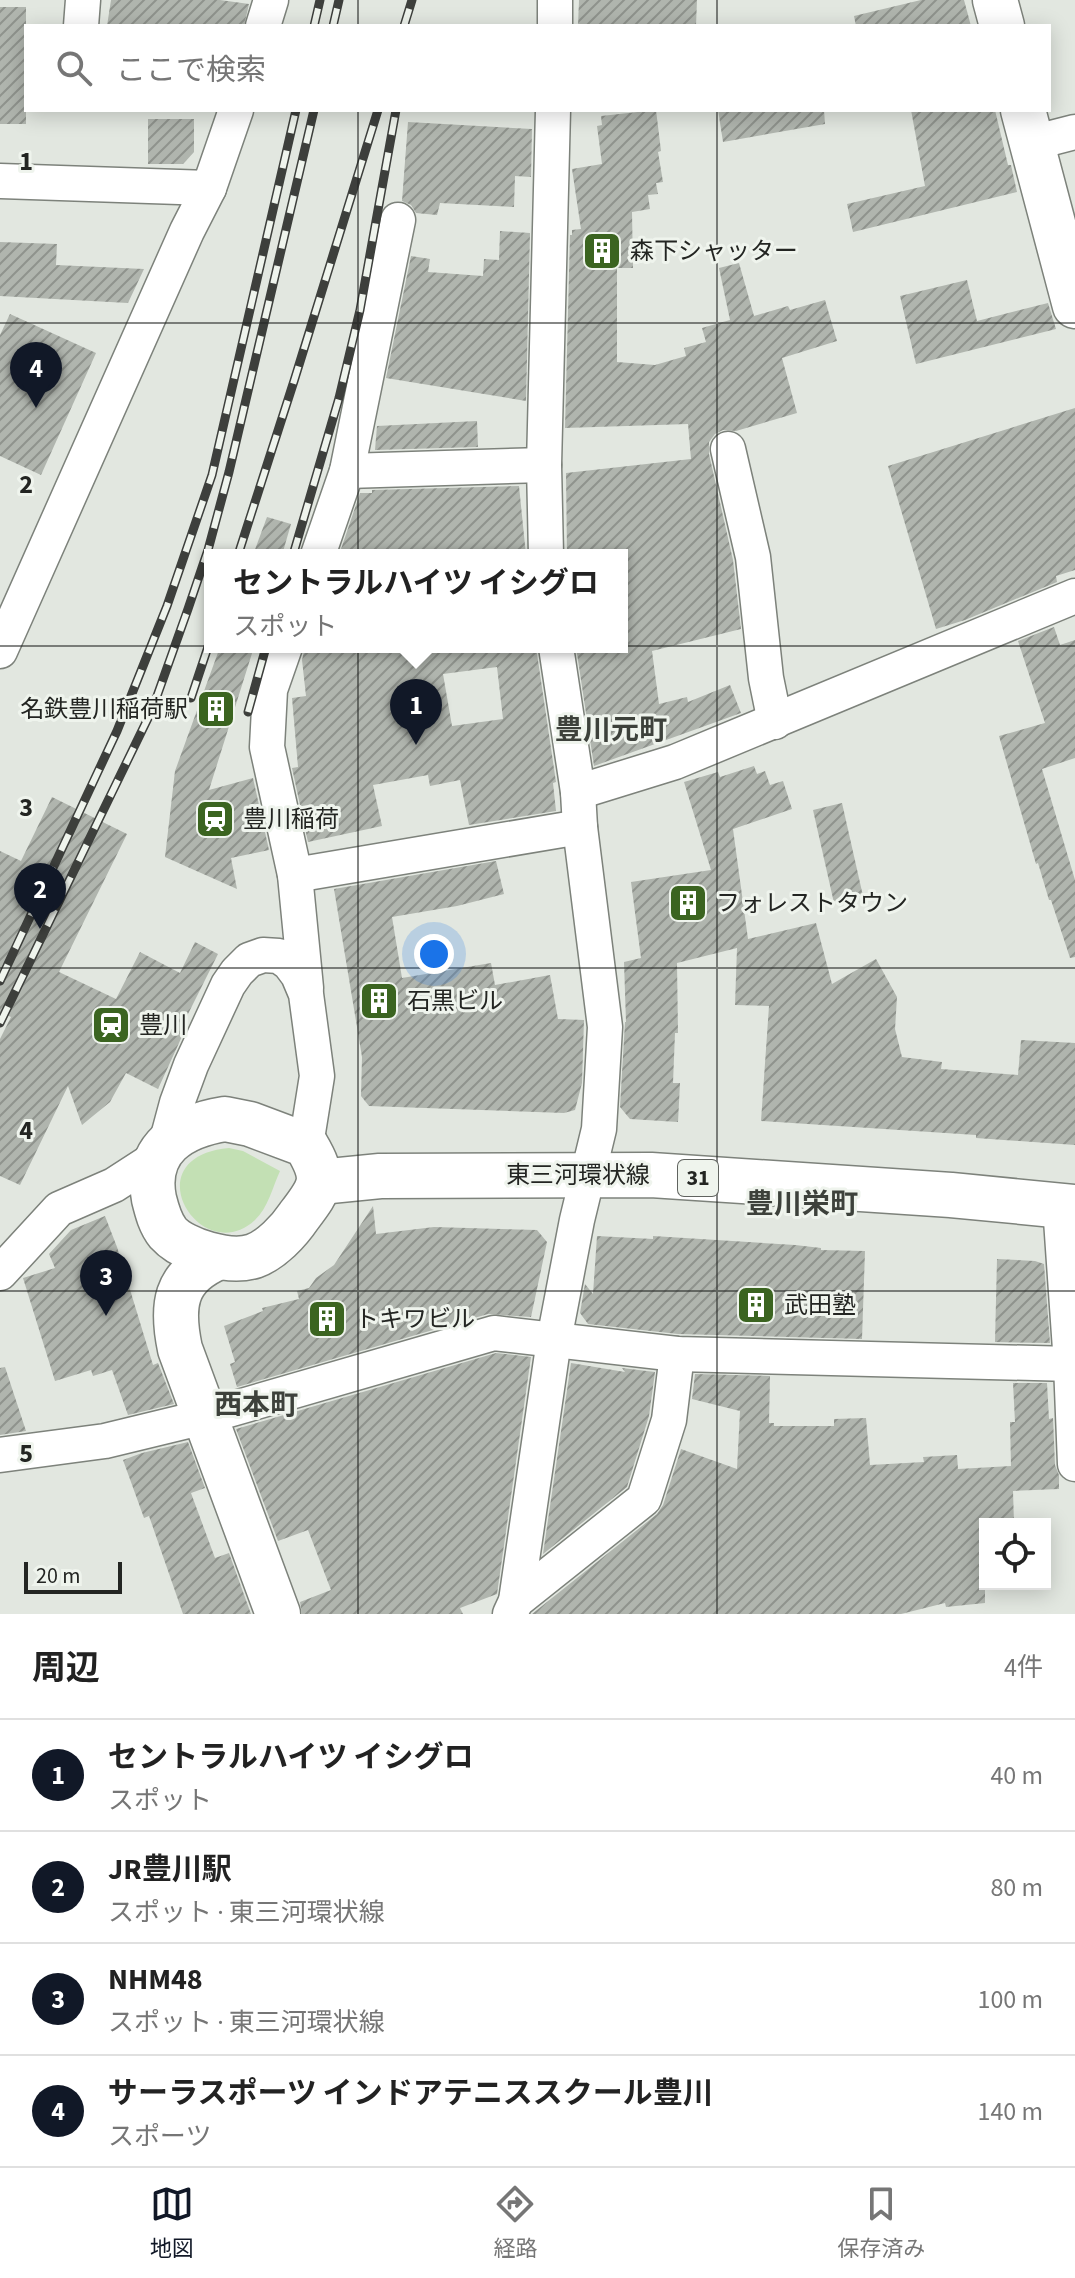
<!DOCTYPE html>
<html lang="ja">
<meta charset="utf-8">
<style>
:root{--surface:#fff;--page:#f6f6f6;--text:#222;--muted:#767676;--line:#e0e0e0;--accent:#111827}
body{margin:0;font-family:"Source Sans 3","Noto Sans JP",sans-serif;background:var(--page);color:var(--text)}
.controls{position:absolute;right:24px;bottom:24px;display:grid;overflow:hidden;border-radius:0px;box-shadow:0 4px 20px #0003}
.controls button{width:72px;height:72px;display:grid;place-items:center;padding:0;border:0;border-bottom:2px solid var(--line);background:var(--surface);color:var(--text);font:40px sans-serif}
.scale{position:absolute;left:24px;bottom:20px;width:98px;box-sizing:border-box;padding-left:8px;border:4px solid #232522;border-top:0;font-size:22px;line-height:28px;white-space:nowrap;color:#232522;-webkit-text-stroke:6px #eff4ed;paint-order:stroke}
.you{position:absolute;left:434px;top:954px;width:28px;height:28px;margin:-20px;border:6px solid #fff;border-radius:50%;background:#1a73e8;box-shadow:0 0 0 12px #1a73e833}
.badge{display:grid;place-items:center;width:52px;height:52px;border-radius:50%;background:var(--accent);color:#fff;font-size:26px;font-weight:700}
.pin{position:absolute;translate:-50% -66px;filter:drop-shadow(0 2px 4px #0008)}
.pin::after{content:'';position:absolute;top:42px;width:28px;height:24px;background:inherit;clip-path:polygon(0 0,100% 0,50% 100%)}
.popup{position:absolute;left:204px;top:549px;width:424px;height:104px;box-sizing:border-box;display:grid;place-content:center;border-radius:0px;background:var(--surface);filter:drop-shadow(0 2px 6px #0005);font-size:26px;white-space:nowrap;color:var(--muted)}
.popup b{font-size:30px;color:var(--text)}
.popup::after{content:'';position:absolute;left:50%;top:100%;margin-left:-16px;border:16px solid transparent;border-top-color:var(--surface)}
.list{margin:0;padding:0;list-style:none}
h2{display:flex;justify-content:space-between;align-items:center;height:104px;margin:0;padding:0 32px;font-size:34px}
h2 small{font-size:26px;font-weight:400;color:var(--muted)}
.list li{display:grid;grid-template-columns:52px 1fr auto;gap:24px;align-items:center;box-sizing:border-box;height:112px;padding:0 32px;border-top:2px solid var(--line)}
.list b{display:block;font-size:30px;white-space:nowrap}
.list p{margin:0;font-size:26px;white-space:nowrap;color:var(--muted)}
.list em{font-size:26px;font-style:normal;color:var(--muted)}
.icon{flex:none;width:44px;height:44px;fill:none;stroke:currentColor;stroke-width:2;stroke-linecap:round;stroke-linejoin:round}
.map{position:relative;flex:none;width:1075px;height:1614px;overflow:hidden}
.search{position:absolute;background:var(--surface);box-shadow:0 4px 20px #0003;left:24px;right:24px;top:24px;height:88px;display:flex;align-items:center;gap:20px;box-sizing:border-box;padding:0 28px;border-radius:0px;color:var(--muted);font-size:30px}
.sheet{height:552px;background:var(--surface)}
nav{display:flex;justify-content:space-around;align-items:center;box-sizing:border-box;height:112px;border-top:2px solid var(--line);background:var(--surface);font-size:22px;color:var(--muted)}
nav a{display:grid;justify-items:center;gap:4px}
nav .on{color:var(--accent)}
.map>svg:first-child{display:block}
.green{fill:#c3e0b4}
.building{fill:url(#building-hatch);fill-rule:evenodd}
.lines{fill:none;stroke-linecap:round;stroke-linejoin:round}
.minor-casing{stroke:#7d827b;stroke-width:37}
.major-casing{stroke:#7d827b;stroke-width:47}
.minor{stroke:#fff;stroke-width:34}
.major{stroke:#fff;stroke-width:44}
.rail-casing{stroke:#3d3f3c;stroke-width:9}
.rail{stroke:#eff4ed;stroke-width:6;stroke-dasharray:18;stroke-linecap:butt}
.grid{fill:none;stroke:#232522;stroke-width:2;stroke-opacity:0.55}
.labels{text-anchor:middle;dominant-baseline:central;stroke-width:6;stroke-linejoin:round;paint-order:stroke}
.shield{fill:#eff4ed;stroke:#60635f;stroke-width:2}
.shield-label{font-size:22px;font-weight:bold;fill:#232522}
.poi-label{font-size:24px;fill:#232522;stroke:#eff4ed;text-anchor:start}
.street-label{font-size:24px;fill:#232522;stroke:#eff4ed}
.quarter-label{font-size:28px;font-weight:bold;fill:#3d413b;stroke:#eff4ed}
.grid-label{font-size:26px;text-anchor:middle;font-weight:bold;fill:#232522;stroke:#eff4ed;stroke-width:6;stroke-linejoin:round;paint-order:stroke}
</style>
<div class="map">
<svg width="1075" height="1614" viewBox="0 0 1075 1614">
<defs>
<pattern id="building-hatch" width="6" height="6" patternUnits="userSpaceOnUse" patternTransform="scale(2)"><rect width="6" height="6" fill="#b0b5ae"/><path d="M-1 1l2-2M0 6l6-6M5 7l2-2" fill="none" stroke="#8f938d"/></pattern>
</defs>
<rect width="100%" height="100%" fill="#e2e7e0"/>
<path class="green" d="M229 1148 243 1151 280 1171C273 1186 268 1208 255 1220 201 1270 131 1157 229 1148Z"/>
<g class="building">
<polygon points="111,0 220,0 249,4 244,26 107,26"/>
<polygon points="579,0 697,0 696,26 578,26"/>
<polygon points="921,0 964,0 971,26 856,26 854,16"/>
<rect x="0" y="7" width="26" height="117"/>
<polygon points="656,110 661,151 658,152 663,182 656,183 658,194 648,195 650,209 632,212 633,268 617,268 617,362 655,365 686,356 684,348 706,342 702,328 730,320 719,268 739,263 754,316 788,306 790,310 825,300 837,341 782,358 797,413 736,431 723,430 715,434 709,442 709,454 733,560 741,629 652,651 659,704 687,697 688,702 730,685 741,713 594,766 576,647 622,647 622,555 567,555 566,473 691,459 688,424 565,428 570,235 572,235 572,230 581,229 572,169 602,164 597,126 602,125 601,116"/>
<polygon points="718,110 824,110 825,124 723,142"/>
<polygon points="911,110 995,110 1008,165 1011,165 1017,192 853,232 847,204 925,186"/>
<polygon points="148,119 194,119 194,152 183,164 148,164"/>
<polygon points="408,122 532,129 531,177 515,176 514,207 440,203 437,215 416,213 411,205 402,201"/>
<polygon points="500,231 530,233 526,401 386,378 411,256 430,259 428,272 483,276 484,259 499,260"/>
<polygon points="0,242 57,244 56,265 144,269 128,303 0,296"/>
<polygon points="967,280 977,321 1048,303 1056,329 916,364 900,296"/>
<polygon points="10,314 96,353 41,475 0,456 0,335"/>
<polygon points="1075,408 1075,570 1056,576 1057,582 965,620 936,629 888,466"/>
<polygon points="477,421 478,447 375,450 377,426"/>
<polygon points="519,486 526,555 339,555 360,493 372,493 372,490"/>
<polygon points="267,517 291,524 282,555 253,555"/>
<polygon points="1054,627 1060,645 1075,640 1075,758 1042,769 1075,880 1075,957 1070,958 1051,900 1049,900 1038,863 1036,864 999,736 1045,723 1018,641"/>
<polygon points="220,647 254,647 209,790 253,778 269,850 231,858 237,889 165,857 175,771"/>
<path d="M315 647H536L556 782 553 783 556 811 469 825 460 780 430 786 428 775 373 785 382 826 308 842 292 768 298 767 292 698 306 696 302 660 304 651 315 650ZM497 667 503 719 452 726 443 674Z"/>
<polygon points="754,766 757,774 765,771 770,785 783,781 792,809 733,829 748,939 816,923 832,984 876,959 897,997 895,1029 902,1057 942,1062 941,1069 1018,1075 1021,1040 1075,1043 1075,1145 976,1138 976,1135 761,1121 769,1006 735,1005 737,948 677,963 678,1033 675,1033 673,1083 680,1083 678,1122 630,1119 620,1107 625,1022 626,1022 624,962 641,958 631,882 711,870 684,782 718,772 720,777"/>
<polygon points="52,797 127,834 59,972 116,999 140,952 180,973 195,942 218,954 180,1030 184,1032 158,1089 126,1073 110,1102 82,1125 68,1086 20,1185 0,1176 0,1039 11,1017 0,1012 0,851 21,861"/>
<polygon points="842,803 863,896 834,903 813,810"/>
<polygon points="496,861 504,894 457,906 392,917 402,978 491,963 495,985 550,975 558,1019 584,1020 582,1083 575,1110 564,1113 369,1106 361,1096 362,1057 334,889"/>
<polygon points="373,1206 376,1234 434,1227 537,1230 547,1242 531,1317 488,1314 237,1387 230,1364 235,1362 224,1326 263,1311 262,1308 299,1299 297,1291 309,1288 316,1278 334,1265"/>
<polygon points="105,1216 117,1247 153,1365 158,1363 174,1404 128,1415 112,1370 93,1376 91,1370 55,1381 23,1278 55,1268 49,1254 71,1230"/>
<polygon points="597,1236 653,1239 653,1236 795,1245 821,1248 821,1250 865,1251 862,1339 678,1334 588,1324 580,1313 585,1284 593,1294"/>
<polygon points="997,1259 1035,1261 1044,1264 1050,1343 995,1342"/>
<polygon points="496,1353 531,1357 497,1594 460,1608 463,1614 302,1614 300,1602 331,1590 308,1530 278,1541 236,1429"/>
<polygon points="571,1363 625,1372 622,1368 655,1372 649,1416 627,1487 543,1554"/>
<polygon points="5,1367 26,1431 0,1435 0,1368"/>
<polygon points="695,1374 770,1376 769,1423 774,1423 774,1426 834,1426 834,1419 866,1418 870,1465 924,1462 923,1457 957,1455 958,1469 1011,1466 1010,1422 1015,1422 1013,1383 1047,1383 1049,1419 1053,1418 1055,1465 1059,1475 1059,1489 1013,1491 1014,1523 985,1524 985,1603 946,1607 945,1603 901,1614 532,1614 657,1514 663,1505 681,1449 737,1469 740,1411 692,1399"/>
<polygon points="188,1442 205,1488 191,1493 215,1558 229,1553 251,1614 183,1614 149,1516 144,1518 123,1460 142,1453"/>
</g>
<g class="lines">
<g class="minor-casing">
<g id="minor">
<polyline points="81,26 83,0"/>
<polyline points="263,26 271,0"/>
<polyline points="555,26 555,0"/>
<polyline points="1032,143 1075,132"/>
<polyline points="0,181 209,188"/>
<polyline points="728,449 753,557 766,678 775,722"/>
<polyline points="347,471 544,465"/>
<polyline points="318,555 347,471 398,220"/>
<polyline points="546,555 544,465 553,110"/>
<polyline points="285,647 270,690 267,747 295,875 306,988"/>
<polyline points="0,651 187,231 209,188 236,110"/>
<polyline points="578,792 675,762 1075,596"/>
<polyline points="295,875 580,827"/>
<polyline points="166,1144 177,1103 191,1065 228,985 237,972 249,960 263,955 279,956 289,963 298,975 306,994 317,1076 306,1145"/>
<polyline points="1060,1205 1071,1364 1075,1464"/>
<polyline points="0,1273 59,1209 114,1185 148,1163 164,1148"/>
<polyline points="0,1455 105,1441 204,1417 494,1333 677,1354 1071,1364"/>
<polyline points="516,1601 644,1499 669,1420 677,1354"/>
<polyline points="510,1614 516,1601 554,1340 577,1220 599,1129 605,1027 580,827 578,792 556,647"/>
</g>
</g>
<g class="major-casing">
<g id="major">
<polyline points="995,0 1002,26"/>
<polyline points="1023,110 1075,306"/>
<path d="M225 1119 250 1124 306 1145C326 1179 322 1186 299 1216 289 1231 271 1250 254 1256 230 1264 184 1251 168 1233 160 1223 157 1211 154 1199 144 1148 181 1126 225 1119Z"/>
<polyline points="320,1182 380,1176 651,1175 951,1195 1075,1207"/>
<path d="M217 1258C174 1277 171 1306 180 1349L278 1614"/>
</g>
</g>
<use href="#minor" class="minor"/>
<use href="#major" class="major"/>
<g class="rail-casing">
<g id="rail">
<polyline points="314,26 320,0"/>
<polyline points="333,26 339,0"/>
<polyline points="404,26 412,0"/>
<polyline points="238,555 294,381 378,110"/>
<polyline points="293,555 339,398 360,310 396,110"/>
<polyline points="191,698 210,641"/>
<polyline points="248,712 266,647"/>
<polyline points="0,981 117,731 167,606 212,475 296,110"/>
<polyline points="0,1023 152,710 188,609 208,550 229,472 314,110"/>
</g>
</g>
<use href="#rail" class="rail"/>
</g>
<path class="grid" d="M358 0V26M717 0V26M358 110V1614M717 110V1614M0 323H1075M0 646H1075M0 968H1075M0 1291H1075"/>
<defs>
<g id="building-square" transform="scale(2)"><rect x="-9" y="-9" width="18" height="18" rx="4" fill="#3b6420" stroke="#eff4ed"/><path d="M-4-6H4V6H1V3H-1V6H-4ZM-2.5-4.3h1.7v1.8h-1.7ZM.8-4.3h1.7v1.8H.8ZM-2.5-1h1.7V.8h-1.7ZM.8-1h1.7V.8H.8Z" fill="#fff"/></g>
<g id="station-square" transform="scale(2)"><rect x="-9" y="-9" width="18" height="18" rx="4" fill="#3b6420" stroke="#eff4ed"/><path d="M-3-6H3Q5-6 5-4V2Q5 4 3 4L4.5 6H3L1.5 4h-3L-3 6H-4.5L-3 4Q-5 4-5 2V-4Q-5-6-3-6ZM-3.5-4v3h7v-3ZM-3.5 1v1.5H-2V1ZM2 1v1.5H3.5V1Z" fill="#fff"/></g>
</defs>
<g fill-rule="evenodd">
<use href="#building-square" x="602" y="251"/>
<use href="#building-square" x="216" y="709"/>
<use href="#station-square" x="215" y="819"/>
<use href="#building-square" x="688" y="903"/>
<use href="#building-square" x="379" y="1001"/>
<use href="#station-square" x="111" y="1025"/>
<use href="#building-square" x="756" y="1305"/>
<use href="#building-square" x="327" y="1319"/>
</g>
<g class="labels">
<rect class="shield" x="678" y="1160" width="40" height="36" rx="6"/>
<g class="shield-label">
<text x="698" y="1178">31</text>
</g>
<g class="poi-label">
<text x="630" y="251">森下シャッター</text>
<text x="188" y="709" text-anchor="end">名鉄豊川稲荷駅</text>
<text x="243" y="819">豊川稲荷</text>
<text x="716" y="903">フォレストタウン</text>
<text x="407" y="1001">石黒ビル</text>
<text x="139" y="1025">豊川</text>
<text x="784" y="1305">武田塾</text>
<text x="355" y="1319">トキワビル</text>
</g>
<g class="street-label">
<text x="578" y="1175">東三河環状線</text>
</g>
<g class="quarter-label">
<text x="611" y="730">豊川元町</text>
<text x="802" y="1204">豊川栄町</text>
<text x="256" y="1405">西本町</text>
</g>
</g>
<g class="grid-label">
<text x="26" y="170">1</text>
<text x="26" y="493">2</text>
<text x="26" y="816">3</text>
<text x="26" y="1139">4</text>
<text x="26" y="1462">5</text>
</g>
</svg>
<div class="controls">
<button><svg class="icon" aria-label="locate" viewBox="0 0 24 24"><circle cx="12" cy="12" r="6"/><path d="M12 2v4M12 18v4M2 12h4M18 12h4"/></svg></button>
</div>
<div class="scale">20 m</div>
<div class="you"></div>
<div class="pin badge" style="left:416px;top:745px">1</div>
<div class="popup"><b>セントラルハイツ イシグロ</b>スポット</div>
<div class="pin badge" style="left:40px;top:929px">2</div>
<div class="pin badge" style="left:106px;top:1316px">3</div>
<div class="pin badge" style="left:36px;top:408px">4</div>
<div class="search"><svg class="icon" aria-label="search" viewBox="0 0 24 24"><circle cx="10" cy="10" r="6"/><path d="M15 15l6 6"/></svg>ここで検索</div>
</div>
<section class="sheet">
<h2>周辺<small>4件</small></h2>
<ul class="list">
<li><span class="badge">1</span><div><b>セントラルハイツ イシグロ</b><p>スポット</p></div><em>40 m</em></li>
<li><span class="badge">2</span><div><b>JR豊川駅</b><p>スポット · 東三河環状線</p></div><em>80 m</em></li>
<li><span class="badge">3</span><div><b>NHM48</b><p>スポット · 東三河環状線</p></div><em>100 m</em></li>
<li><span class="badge">4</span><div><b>サーラスポーツ インドアテニススクール豊川</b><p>スポーツ</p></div><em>140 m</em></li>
</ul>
</section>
<nav>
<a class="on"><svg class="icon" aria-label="map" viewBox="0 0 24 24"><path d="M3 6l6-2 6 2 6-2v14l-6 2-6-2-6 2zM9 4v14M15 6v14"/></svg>地図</a>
<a><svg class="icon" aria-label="directions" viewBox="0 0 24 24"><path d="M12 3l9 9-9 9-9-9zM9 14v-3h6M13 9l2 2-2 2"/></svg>経路</a>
<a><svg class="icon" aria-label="saved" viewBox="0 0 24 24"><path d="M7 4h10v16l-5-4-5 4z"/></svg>保存済み</a>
</nav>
